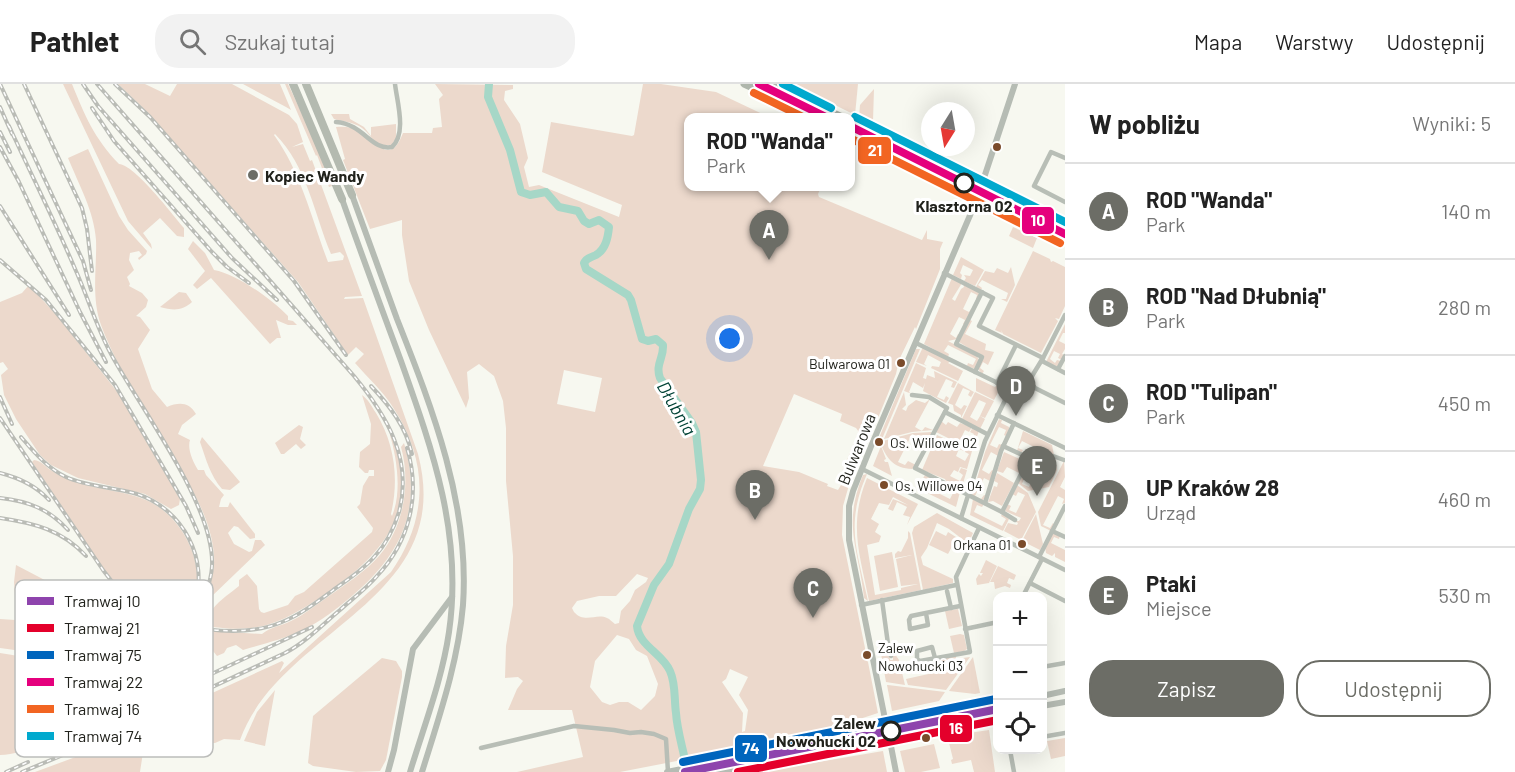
<!DOCTYPE html>
<html lang="pl">
<meta charset="utf-8">
<style>
:root{--surface:#fff;--page:#f2f2f2;--text:#222;--muted:#767676;--line:#e0e0e0;--accent:#6c6d66}
body{margin:0;font-family:Barlow,sans-serif;background:var(--page);color:var(--text)}
.controls{position:absolute;right:18px;bottom:18px;display:grid;overflow:hidden;border-radius:12px;box-shadow:0 6px 24px #0002}
.controls button{width:54px;height:54px;display:grid;place-items:center;padding:0;border:0;border-bottom:2px solid var(--line);background:var(--surface);color:var(--text);font:30px sans-serif}
.compass{position:absolute;left:921px;top:18px;width:54px;height:54px;border-radius:50%;background:var(--surface);box-shadow:0 6px 24px #0002;rotate:191deg}
.you{position:absolute;left:730px;top:255px;width:21px;height:21px;margin:-15px;border:4px solid #fff;border-radius:50%;background:#1a73e8;box-shadow:0 0 0 9px #1a73e833}
.badge{display:grid;place-items:center;width:39px;height:39px;border-radius:50%;background:var(--accent);color:#fff;font-size:20px;font-weight:700}
.pin{position:absolute;translate:-50% -50px;filter:drop-shadow(0 2px 3px #0008)}
.pin::after{content:'';position:absolute;top:32px;width:21px;height:18px;background:inherit;clip-path:polygon(0 0,100% 0,50% 100%)}
.popup{position:absolute;left:684px;top:29px;width:171px;height:78px;box-sizing:border-box;display:grid;place-content:center;border-radius:12px;background:var(--surface);filter:drop-shadow(0 2px 4px #0005);font-size:20px;white-space:nowrap;color:var(--muted)}
.popup b{font-size:22px;color:var(--text)}
.popup::after{content:'';position:absolute;left:50%;top:100%;margin-left:-12px;border:12px solid transparent;border-top-color:var(--surface)}
.list{margin:0;padding:0;list-style:none}
h2{display:flex;justify-content:space-between;align-items:center;height:78px;margin:0;padding:0 24px;font-size:26px}
h2 small{font-size:20px;font-weight:400;color:var(--muted)}
.list li{display:grid;grid-template-columns:39px 1fr auto;gap:18px;align-items:center;box-sizing:border-box;height:96px;padding:0 24px;border-top:2px solid var(--line)}
.list b{display:block;font-size:22px;white-space:nowrap}
.list p{margin:0;font-size:20px;white-space:nowrap;color:var(--muted)}
.list em{font-size:20px;font-style:normal;color:var(--muted)}
.actions{display:flex;gap:12px;padding:18px 24px}
.actions a{flex:1;padding:14px 0;border:2px solid var(--accent);border-radius:24px;text-align:center;font-size:21px;color:var(--accent)}
.actions .main{background:var(--accent);color:#fff}
.icon{flex:none;width:33px;height:33px;fill:none;stroke:currentColor;stroke-width:2;stroke-linecap:round;stroke-linejoin:round}
.map{position:relative;flex:none;width:1065px;height:688px;overflow:hidden}
header{display:flex;align-items:center;gap:36px;box-sizing:border-box;height:84px;padding:0 30px;background:var(--surface);border-bottom:2px solid var(--line)}
header strong{font-size:28px}
nav{display:flex;gap:33px;margin-inline-start:auto;font-size:21px}
.search{width:420px;height:54px;background:var(--page);display:flex;align-items:center;gap:15px;box-sizing:border-box;padding:0 21px;border-radius:24px;color:var(--muted);font-size:22px}
main{display:flex}
aside{flex:1;background:var(--surface)}
.map>svg:first-child{display:block}
.green{fill:#ecd9cc;fill-rule:evenodd}
.lines{fill:none;stroke-linecap:round;stroke-linejoin:round}
.river{stroke:#a6d7c7;stroke-width:8}
.street{stroke:#b8beb6;stroke-width:4.5}
.secondary{stroke:#b6bcb4;stroke-width:6}
.primary{stroke:#afb6ac;stroke-width:7}
.highway{stroke:#b4bab0;stroke-width:8}
.rail-casing{stroke:#babcb6;stroke-width:4}
.rail{stroke:#fff;stroke-width:1.5;stroke-dasharray:4.5;stroke-linecap:butt}
.tram-1-casing{stroke:#fff;stroke-width:12}
.tram-2-casing{stroke:#fff;stroke-width:12}
.tram-3-casing{stroke:#fff;stroke-width:12}
.tram-4-casing{stroke:#fff;stroke-width:12}
.tram-5-casing{stroke:#fff;stroke-width:12}
.tram-6-casing{stroke:#fff;stroke-width:12}
.tram-1{stroke:#8e44ad;stroke-width:8}
.tram-2{stroke:#e4002b;stroke-width:8}
.tram-3{stroke:#0065bd;stroke-width:8}
.tram-4{stroke:#e5007d;stroke-width:8}
.tram-5{stroke:#f26522;stroke-width:8}
.tram-6{stroke:#00a9ce;stroke-width:8}
.bus-dot{fill:#7a4b2a;stroke:#fff;stroke-width:2}
.poi-dot{fill:#6c6d66;stroke:#fff;stroke-width:2}
.stop-dot{fill:#fff;stroke:#21221c;stroke-width:3}
.labels{text-anchor:middle;dominant-baseline:central;stroke-width:6;stroke-linejoin:round;paint-order:stroke}
.bus-label{font-size:14px;fill:#21221c;stroke:#fff;text-anchor:start}
.poi-label{font-size:16px;font-weight:bold;fill:#21221c;stroke:#fff;text-anchor:start}
.stop-label{font-size:16px;font-weight:bold;fill:#21221c;stroke:#fff}
.street-label{font-size:16px;fill:#21221c;stroke:#fff}
.water-label{font-size:18px;font-style:italic;fill:#014235;stroke:#fff}
.key{fill:#fff;stroke:#bcbdbb;stroke-width:1.5}
.key-label{font-size:16px;fill:#21221c}
.line-badge{stroke:#fff;stroke-width:2}
.badge-label{font-size:16px;text-anchor:middle;font-weight:bold;fill:#fff}
</style>
<header>
<strong>Pathlet</strong>
<div class="search"><svg class="icon" aria-label="search" viewBox="0 0 24 24"><circle cx="10" cy="10" r="6"/><path d="M15 15l6 6"/></svg>Szukaj tutaj</div>
<nav><a>Mapa</a><a>Warstwy</a><a>Udostępnij</a></nav>
</header>
<main>
<div class="map">
<svg width="1065" height="688" viewBox="0 0 1065 688">
<rect width="100%" height="100%" fill="#f7f8f0"/>
<g class="green">
<path d="M63 0H72C85 32 94 54 119 80 135 81 172 130 184 144V153L177 152 160 134 143 149 151 160 152 165 128 137Z"/>
<path d="M118 0H145L170 12 177 0H232L289 31 297 40 303 58 292 63 303 60 310 77 312 76 362 212 345 213 344 215 363 214 418 370C457 518 280 544 240 656L224 655 215 659H202L182 656 181 661 168 659 167 665 144 662 140 688H35L81 671 120 653 124 662H126L143 651 150 642 162 637V632L282 577 284 579 279 589 391 488C428 435 429 379 394 325 384 308 368 294 355 279L364 270 356 263 348 271 298 198 142 23ZM275 50C307 82 314 129 331 170L340 168 344 172 343 176 328 178C312 136 301 88 274 51Z"/>
<polygon points="243,0 280,0 291,26 286,23"/>
<polygon points="285,0 288,0 311,49 332,102 329,103 317,71 316,72"/>
<path d="M435 0 513 1V5L505 7 504 16 520 40 528 74 524 83 529 103 539 101 619 133 622 121 542 88 551 38 632 52 634 51 643 0H661L716 8 769 33H688V102L821 103 818 110 819 113 922 156 927 146V155L943 158 940 165V185L916 245 915 243 899 276 896 290 878 334 866 352 865 365 853 387 843 422 842 451 865 564V574L868 578 878 629 811 651 620 688H517L583 673 572 626H508L517 605 523 597 518 593 505 594 506 562 513 521V472L506 397V344L503 317 494 292 479 280 467 288 469 314 466 324 429 246 409 197 402 151V136L370 145 343 76 345 75 336 43C344 42 353 43 360 47 376 57 390 83 403 49H432L433 44 442 43 439 15 443 11ZM564 286 602 294 595 328 557 320ZM794 310 842 330 840 337 856 344 859 348 837 399 841 401 838 406 827 402 828 400 799 388 763 382ZM637 490 648 494 646 498 635 506 630 517 621 527 619 539 615 540C612 538 610 535 607 534 596 529 585 540 574 528L572 524 577 517 599 512H616ZM617 551 629 555 636 566 647 572 658 600 655 612 641 626 628 618H619L610 621 602 618 590 603 595 577ZM730 585 748 593 739 611 748 626 745 647 742 648 743 629 722 598 726 595Z"/>
<polygon points="793,0 858,0 855,31"/>
<polygon points="874,5 873,37 937,68 979,92 859,33 860,21"/>
<path d="M331 30H349L350 35 364 43 371 52V43L396 40V54L392 61C372 64 373 50 359 42 351 38 342 37 334 35Z"/>
<path d="M88 65 119 132 128 146 147 167 146 170 139 176 138 174 142 171 139 167 130 169 129 176 134 186 127 193 130 200 129 202 142 209 148 216 146 223 136 232 140 233 150 246 138 265 152 305 167 323C179 318 189 318 196 330L182 341 178 350 190 356C187 365 193 378 198 386H204L206 391 224 411 221 415 219 423H228L230 418 255 450V454L250 455 238 443 234 442 228 449 234 460 249 468 252 467 255 456H261L265 461 210 514 207 513C210 499 215 486 214 472 212 440 196 412 180 384 154 339 119 290 101 241 91 213 97 184 96 156 94 127 79 101 68 74Z"/>
<polygon points="1013,143 1037,154 1033,164 1009,152"/>
<path d="M193 157 205 169 214 186C237 190 271 215 288 232V236L293 237 297 241H288L276 236 281 254H277L270 260 211 194 197 205 193 201 205 187 188 165Z"/>
<polygon points="1033,167 1050,175 1051,178 1053,177 1065,183 1065,222 1059,235 1055,234 1058,237 1041,269 1003,250 1001,246 1002,249 995,246"/>
<polygon points="961,173 984,186 975,202 964,197 966,194 964,191 970,192 973,186 963,181 960,189 962,191 961,195 953,191"/>
<polygon points="1011,183 1015,201 1007,218 1001,215 1006,215 1008,209 982,196 978,201 982,204 981,206 976,203 985,187 994,189 997,184 1008,189"/>
<polygon points="952,194 962,199 952,215 955,217 961,205 964,203 963,199 980,208 978,216 976,215 977,211 971,208 963,225 969,228 971,225 973,226 965,241 963,240 965,236 959,233 950,250 956,254 958,250 960,251 957,255 948,257 977,272 979,276 975,285 967,282 968,279 973,281 976,275 948,261 944,267 949,270 948,273 924,260"/>
<polygon points="29,201 58,233 119,310 180,415 179,421 171,425 145,410 78,394 51,381 40,371 16,335 4,311 1,291 8,285 3,278 0,279 0,218 22,209"/>
<path d="M179 208 186 209 192 218C181 228 172 226 160 223Z"/>
<polygon points="970,236 972,237 965,250 986,260 985,266 994,268 988,281 983,278 980,284 984,287 982,290 978,285 983,273 959,258"/>
<polygon points="1065,240 1065,249 1063,249 1059,257 1065,260 1065,265 1062,270 1064,271 1062,276 1058,274 1060,270 1054,267 1050,275 1055,279 1057,276 1061,277 1058,283 1046,278"/>
<polygon points="923,263 951,277 948,279 963,287 958,297 931,284 932,282 939,283 941,278 928,271 924,280 927,282 916,278"/>
<polygon points="916,265 920,265 882,355 879,354"/>
<polygon points="916,279 926,284 923,294 926,295 927,291 935,294 934,287 957,298 954,304 951,303 953,298 946,295 937,313 944,316 946,312 949,314 946,319 923,307 925,299 923,304 913,298 909,308 912,310 904,307"/>
<polygon points="976,294 995,303 997,301 1001,303 994,316 976,307"/>
<polygon points="958,299 974,308 971,313 968,311 970,307 963,304 955,321 961,325 964,321 967,322 961,334 961,331 954,327 953,321 948,319"/>
<polygon points="904,308 906,321 902,325 906,327 908,322 916,316 925,319 930,315 915,343 922,347 925,343 933,346 912,348 884,355"/>
<polygon points="975,308 994,317 985,334 980,332 986,319 979,316 970,333 977,337 980,332 985,335 980,345 962,335"/>
<path d="M362 311C368 315 372 323 376 329 395 360 399 396 391 430L392 432C402 408 397 375 390 351H393C418 427 387 467 327 509 283 538 261 551 207 542 205 525 227 512 239 502V496L247 490 257 502 259 525 261 528 264 529 288 521 295 512 304 508 372 448 373 444 357 423 360 420 363 402 369 392H374V386H369L368 389H365L359 383 360 368 370 360 371 340Z"/>
<polygon points="999,335 1002,336 1001,339 1009,343 1009,346 1006,352 1004,351 1006,346 999,343 990,361 997,364 999,360 1002,361 998,372 991,368 982,386 989,390 992,386 994,387 990,397 984,394 975,412 981,415 984,411 987,412 982,417 972,411 985,368"/>
<polygon points="941,337 946,341 948,338 957,343 960,339 972,343 969,348 965,346 962,352 971,357 974,350 970,348 973,343 979,347 972,366 936,348"/>
<polygon points="299,341 303,343 300,355 306,361 301,365 296,360 284,370 281,370 275,359"/>
<polygon points="1023,347 1052,361 1054,371 1045,367 1044,371 1047,373 1037,373 1040,366 1022,357 1018,364 1023,366 1021,369 1017,367"/>
<path d="M932 348 925 362 917 358 919 353 912 350 898 378 905 381 908 377 916 381 912 385C894 384 888 376 881 361L883 357 913 349Z"/>
<polygon points="937,351 965,364 964,367 959,365 956,372 965,377 969,370 965,368 966,364 972,367 967,385 960,383 958,388 954,386 950,392 960,397 963,391 959,388 961,384 967,386 961,406 947,399 945,395 922,386"/>
<path d="M202 353 240 398 230 406 222 405C210 391 206 375 200 358Z"/>
<path d="M404 359C423 424 402 470 352 512 337 525 321 537 303 546 284 555 263 560 243 566L236 561 227 564 224 569 217 572 209 562 197 566 200 579H195L186 568 196 546 262 550C270 543 281 542 291 537 304 531 317 520 329 512 346 500 366 487 379 472 404 443 411 399 401 363Z"/>
<polygon points="881,362 886,375 884,376 885,378 888,378 892,392 873,382"/>
<polygon points="1004,368 1022,376 1025,375 1020,388 1019,389 1007,383 1003,389 997,387"/>
<polygon points="1055,373 1057,386 1049,403 1028,407 1018,399 1020,393 1024,395 1022,400 1029,403 1038,385 1031,381 1029,386 1025,384 1029,377 1045,375 1042,379 1045,380 1047,375"/>
<path d="M34 376C41 377 44 381 49 385 58 391 68 396 79 399 100 406 125 407 146 416 189 434 216 500 182 537L155 530 136 520 126 512 106 488 32 378Z"/>
<polygon points="1064,377 1065,393 1060,403 1065,406 1065,419 1062,420 1064,415 1058,412 1043,441 1050,444 1053,439 1054,440 1051,447 1041,442 1038,428"/>
<polygon points="997,389 1014,399 1002,422 993,417 988,418 994,402 997,403 998,399 994,397"/>
<path d="M867 390C845 440 857 467 868 517L864 514C859 464 842 442 863 391Z"/>
<polygon points="925,391 936,396 932,406 950,415 953,409 950,407 951,403 960,408 956,423 923,407 927,400 922,396"/>
<path d="M867 394 918 420 907 441 910 433 903 431 907 423 897 418 893 427 888 425 893 415 908 421 893 413 889 421 879 419 871 435 879 440 875 448 881 452 879 458 867 461 875 511 901 506V504L918 500 901 502 896 475 912 471 895 474V470L898 467 901 468 908 454V447L910 449 921 506 869 517C860 470 848 441 867 394Z"/>
<polygon points="1017,401 1028,409 1036,428 1021,456 1004,447 1008,439 1017,441 1018,439 1015,437 1019,437 1021,434 1005,427 1007,420 1011,422 1009,426 1016,429 1025,411 1018,408 1016,412 1012,410"/>
<polygon points="973,415 984,420 982,423 977,421 974,428 1002,442 1006,435 1001,432 1003,429 1009,435 1003,447 970,431"/>
<polygon points="937,429 973,449 969,458 966,458 949,445 937,439 927,464 921,473 923,481 953,495 953,499 923,506 912,449 914,443"/>
<polygon points="1036,430 1043,460 1040,466 1022,457"/>
<polygon points="936,447 946,452 948,448 964,458 956,455 948,470 929,461"/>
<polygon points="1053,449 1060,452 1059,455 1054,453 1051,459 1065,466 1065,478 1055,473 1055,469 1052,472 1046,469 1045,463"/>
<polygon points="892,468 898,503 880,507 874,472"/>
<polygon points="986,476 997,482 989,499 977,501 976,495 979,490 981,492 983,489 980,489"/>
<path d="M16 481 81 515 124 559V567L120 572C81 580 39 569 0 564V535L15 536 23 516 15 511 14 498Z"/>
<polygon points="998,482 1016,491 1014,496 1009,494 1007,499 1011,501 1010,504 1005,502 995,505 994,498 990,498"/>
<polygon points="958,525 962,542 949,545 945,527"/>
<polygon points="960,550 964,551 967,565 964,567 954,569 950,552"/>
<polygon points="880,564 886,570 889,569 890,576 893,576 893,571 895,570 899,576 905,601 886,598"/>
<path d="M150 568 156 580C149 590 142 602 133 609 116 623 95 629 75 638 51 650 28 671 0 671V569C34 574 75 584 109 580 124 579 136 571 150 568Z"/>
<polygon points="956,572 956,575 970,573 946,606 908,601 906,595 951,585 949,576 937,579 937,576"/>
<polygon points="973,573 980,609 975,610 949,607"/>
<polygon points="382,574 396,577 402,587 402,593 386,676 380,687 356,688 313,682 308,679 313,632"/>
<polygon points="186,575 193,586 194,598 157,619 157,614 171,605"/>
<polygon points="887,601 888,601 945,608 939,617 892,627"/>
<polygon points="275,606 265,662 244,657 257,628"/>
<polygon points="881,635 878,639 811,655 747,669 746,666 812,652 869,636 870,638 766,664 811,655 835,647 877,638"/>
<polygon points="989,646 995,688 974,688 971,676 952,680 951,676 953,675 948,655 969,649"/>
<polygon points="1065,654 1065,672 1051,675 1047,657"/>
<polygon points="934,660 940,684 921,688 905,688 900,667"/>
<polygon points="883,667 887,688 760,688"/>
</g>
<g class="lines">
<path class="river" d="M489 0 488 13 510 66 521 108 530 111 546 108 559 123 578 127 584 137 589 140 599 136 609 143C608 153 606 165 596 171 590 174 587 173 584 179L586 185 628 211 631 216 642 255 648 257 656 255 663 261C664 274 655 280 660 294L692 339 696 348 701 396 700 405 689 425 669 480 654 501 637 542C639 562 662 569 670 587 676 600 674 616 676 629 677 645 682 661 685 676"/>
<g class="street">
<path d="M336 38C364 40 371 67 392 63 407 49 397 18 395 0"/>
<polyline points="1065,74 1051,68 1034,102 1065,118"/>
<polyline points="944,189 993,214 979,242 1043,274"/>
<polyline points="916,259 1010,305"/>
<polyline points="1042,277 1065,289"/>
<polyline points="1058,285 1065,272"/>
<polyline points="975,288 982,273 956,260 982,208"/>
<polyline points="1029,297 1043,274 1065,231"/>
<polyline points="1029,297 1035,304 1065,319"/>
<polyline points="997,299 1016,261"/>
<polyline points="912,311 929,313 947,324 915,384 1002,428 1015,436"/>
<polyline points="945,328 987,350"/>
<polyline points="997,331 1065,364"/>
<polyline points="1003,362 1033,376 1053,372 1064,376"/>
<polyline points="862,385 1065,486"/>
<polyline points="985,419 1001,367 1014,339"/>
<polyline points="1002,428 1029,374"/>
<polyline points="961,434 985,357 1012,302 1019,297 1029,297"/>
<polyline points="1052,447 1065,453"/>
<polyline points="1039,473 1065,422"/>
<polyline points="1030,499 1065,517"/>
<polyline points="947,507 951,524"/>
<polyline points="1023,512 1042,475"/>
<polyline points="861,521 956,501"/>
<polyline points="926,529 928,541 910,545 909,536 911,532 960,522"/>
<polyline points="965,545 998,538"/>
<polyline points="888,560 891,572"/>
<polyline points="880,562 888,560 882,516"/>
<polyline points="935,574 932,563 917,567 917,575 920,577 970,568 956,493 979,444"/>
<polyline points="1042,583 1065,579"/>
<polyline points="1042,653 1065,649"/>
<polyline points="481,664 574,642 614,646 630,649 641,648 654,650 666,655 668,688"/>
<polyline points="1010,666 1014,688"/>
</g>
<g class="secondary">
<path d="M352 111C367 153 382 194 397 235 433 326 470 421 463 521 458 579 439 633 422 688"/>
<path d="M342 115C361 169 381 223 401 277 433 367 463 451 449 548 442 596 424 642 410 688"/>
<polyline points="1042,612 1065,607"/>
<polyline points="1042,622 1065,618"/>
<polyline points="909,635 918,642 918,647 914,651"/>
<polyline points="886,640 849,456 849,422 853,407 872,360 977,115 1015,0"/>
<path d="M861 645C855 653 857 659 866 662"/>
<polyline points="890,657 896,688"/>
<polyline points="388,688 394,666 413,565 452,513"/>
<polyline points="667,688 810,659 840,649 909,635 998,621"/>
<polyline points="717,688 818,668 840,667 866,662 998,631"/>
</g>
<g class="primary">
<polyline points="744,0 817,33"/>
<polyline points="774,0 842,33"/>
<polyline points="850,38 1065,145"/>
<polyline points="850,51 1065,158"/>
</g>
<g class="highway">
<polyline points="293,0 342,115"/>
<polyline points="306,0 352,111"/>
</g>
<g class="rail-casing">
<g id="rail">
<polyline points="0,0 83,177 91,206"/>
<polyline points="24,0 82,124 87,145 92,187"/>
<polyline points="83,0 98,22 232,174 277,216"/>
<polyline points="115,0 150,33 294,197 346,271"/>
<polyline points="0,23 12,50"/>
<polyline points="92,24 114,57 212,168 227,183 249,199"/>
<path d="M9 42C31 90 55 138 76 187 88 214 97 244 111 270 140 324 215 422 212 482 210 524 161 584 137 620L125 632 104 646"/>
<polyline points="0,48 10,68"/>
<polyline points="0,63 19,98 80,228 106,278"/>
<polyline points="0,122 69,231"/>
<polyline points="0,176 46,216 115,301 186,422 198,449"/>
<path d="M371 302C390 322 406 343 412 370"/>
<polyline points="0,313 12,340"/>
<path d="M0 334 103 486C113 499 123 513 137 522 172 546 243 555 282 538 300 531 317 518 332 507 347 496 363 486 375 472 386 460 394 444 399 428 413 375 387 332 354 292L97 0"/>
<path d="M21 353C34 368 47 384 66 393 88 403 114 403 137 410 183 425 210 476 194 521"/>
<path d="M0 389C19 394 35 401 49 416"/>
<path d="M0 414C28 417 49 425 68 446"/>
<path d="M0 434C34 439 62 446 86 472"/>
<polyline points="148,625 190,600 312,543"/>
<polyline points="52,666 109,639"/>
<polyline points="6,688 28,678"/>
<path d="M22 688 99 656 285 569C306 558 322 541 340 526 352 515 366 505 377 492 410 457 421 410 407 364"/>
</g>
</g>
<use href="#rail" class="rail"/>
<g class="tram-1-casing">
<polyline id="tram-1" points="685,688 998,625"/>
</g>
<g class="tram-2-casing">
<polyline id="tram-2" points="738,688 998,636"/>
</g>
<g class="tram-3-casing">
<polyline id="tram-3" points="683,678 996,615"/>
</g>
<g class="tram-4-casing">
<g id="tram-4">
<polyline points="759,0 826,33"/>
<polyline points="850,42 1065,150"/>
</g>
</g>
<g class="tram-5-casing">
<g id="tram-5">
<polyline points="754,9 803,33"/>
<polyline points="850,54 1060,159"/>
</g>
</g>
<g class="tram-6-casing">
<g id="tram-6">
<polyline points="783,0 831,24"/>
<polyline points="855,33 1065,138"/>
</g>
</g>
<use href="#tram-1" class="tram-1"/>
<use href="#tram-2" class="tram-2"/>
<use href="#tram-3" class="tram-3"/>
<use href="#tram-4" class="tram-4"/>
<use href="#tram-5" class="tram-5"/>
<use href="#tram-6" class="tram-6"/>
</g>
<g class="bus-dot">
<circle cx="997" cy="63" r="5"/>
<circle cx="901" cy="279" r="5"/>
<circle cx="879" cy="358" r="5"/>
<circle cx="884" cy="401" r="5"/>
<circle cx="1022" cy="460" r="5"/>
<circle cx="867" cy="571" r="5"/>
<circle cx="926" cy="654" r="5"/>
</g>
<circle class="poi-dot" cx="253" cy="91" r="6"/>
<g class="stop-dot">
<circle cx="964" cy="99" r="9"/>
<circle cx="891" cy="647" r="9"/>
</g>
<g class="labels">
<g class="bus-label">
<text x="890" y="279" text-anchor="end">Bulwarowa 01</text>
<text x="890" y="358">Os. Willowe 02</text>
<text x="895" y="401">Os. Willowe 04</text>
<text x="1011" y="460" text-anchor="end">Orkana 01</text>
<text x="878" y="563">Zalew<tspan x="878" dy="18">Nowohucki 03</tspan></text>
</g>
<g class="poi-label">
<text x="265" y="91">Kopiec Wandy</text>
</g>
<g class="stop-label">
<text x="964" y="121">Klasztorna 02</text>
<text x="876" y="638" text-anchor="end">Zalew<tspan x="876" dy="18">Nowohucki 02</tspan></text>
</g>
<g class="street-label">
<text transform="translate(856 365) rotate(-68)">Bulwarowa</text>
</g>
<g class="water-label">
<text transform="translate(677 324) rotate(60)">Dłubnia</text>
</g>
</g>
<rect x="15" y="496" width="198" height="177" rx="9" class="key"/>
<rect x="27" y="513" width="27" height="8" fill="#8e44ad"/>
<rect x="27" y="540" width="27" height="8" fill="#e4002b"/>
<rect x="27" y="567" width="27" height="8" fill="#0065bd"/>
<rect x="27" y="594" width="27" height="8" fill="#e5007d"/>
<rect x="27" y="621" width="27" height="8" fill="#f26522"/>
<rect x="27" y="648" width="27" height="8" fill="#00a9ce"/>
<g class="key-label">
<text x="64" y="523">Tramwaj 10</text>
<text x="64" y="550">Tramwaj 21</text>
<text x="64" y="577">Tramwaj 75</text>
<text x="64" y="604">Tramwaj 22</text>
<text x="64" y="631">Tramwaj 16</text>
<text x="64" y="658">Tramwaj 74</text>
</g>
<g class="line-badge">
<rect x="857" y="52" width="35" height="29" rx="6" fill="#f26522"/>
<rect x="1021" y="122" width="34" height="29" rx="6" fill="#e5007d"/>
<rect x="939" y="630" width="34" height="29" rx="6" fill="#e4002b"/>
<rect x="734" y="650" width="34" height="29" rx="6" fill="#0065bd"/>
</g>
<g class="badge-label">
<text x="875" y="72">21</text>
<text x="1038" y="142">10</text>
<text x="956" y="650">16</text>
<text x="751" y="670">74</text>
</g>
</svg>
<div class="controls">
<button>+</button>
<button>−</button>
<button><svg class="icon" aria-label="locate" viewBox="0 0 24 24"><circle cx="12" cy="12" r="6"/><path d="M12 2v4M12 18v4M2 12h4M18 12h4"/></svg></button>
</div>
<svg class="compass" viewBox="-18 -18 36 36"><path d="M0-13l5 13h-10z" fill="#e53935"/><path d="M0 13l5-13h-10z" fill="#767676"/></svg>
<div class="you"></div>
<div class="pin badge" style="left:769px;top:176px">A</div>
<div class="popup"><b>ROD &quot;Wanda&quot;</b>Park</div>
<div class="pin badge" style="left:755px;top:436px">B</div>
<div class="pin badge" style="left:813px;top:534px">C</div>
<div class="pin badge" style="left:1016px;top:332px">D</div>
<div class="pin badge" style="left:1037px;top:412px">E</div>
</div>
<aside>
<h2>W pobliżu<small>Wyniki: 5</small></h2>
<ul class="list">
<li><span class="badge">A</span><div><b>ROD &quot;Wanda&quot;</b><p>Park</p></div><em>140 m</em></li>
<li><span class="badge">B</span><div><b>ROD &quot;Nad Dłubnią&quot;</b><p>Park</p></div><em>280 m</em></li>
<li><span class="badge">C</span><div><b>ROD &quot;Tulipan&quot;</b><p>Park</p></div><em>450 m</em></li>
<li><span class="badge">D</span><div><b>UP Kraków 28</b><p>Urząd</p></div><em>460 m</em></li>
<li><span class="badge">E</span><div><b>Ptaki</b><p>Miejsce</p></div><em>530 m</em></li>
</ul>
<div class="actions"><a class="main">Zapisz</a><a>Udostępnij</a></div>
</aside>
</main>
